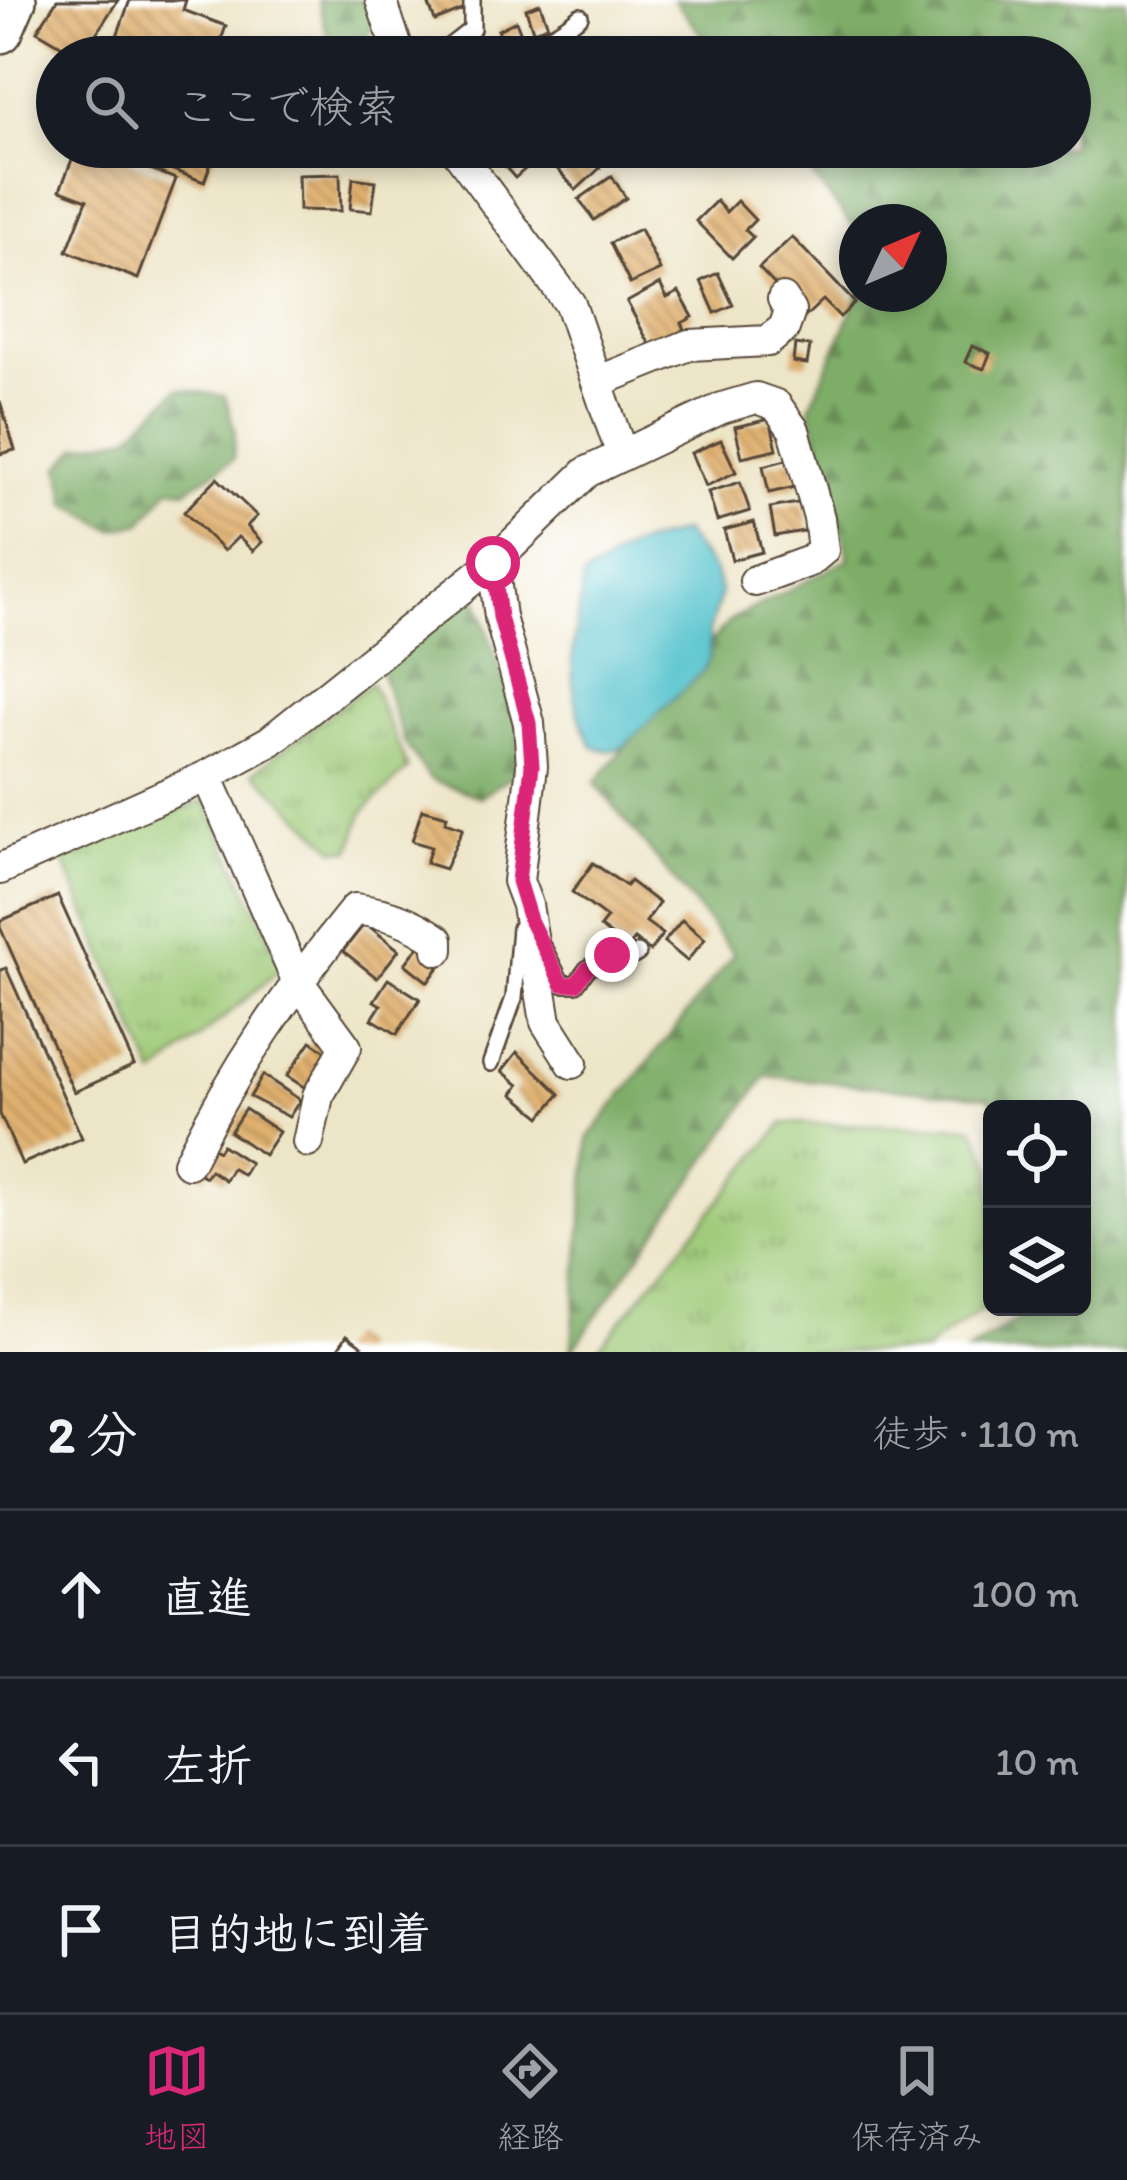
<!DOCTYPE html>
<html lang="ja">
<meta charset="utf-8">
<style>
:root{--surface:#171b24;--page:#20242c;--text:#f1f3f6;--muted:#9ea1a6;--line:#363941;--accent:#db2777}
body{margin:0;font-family:Itim,"Klee One",sans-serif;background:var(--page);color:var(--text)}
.controls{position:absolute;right:36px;bottom:36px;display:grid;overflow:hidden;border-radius:18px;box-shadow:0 6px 18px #0003}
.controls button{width:108px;height:108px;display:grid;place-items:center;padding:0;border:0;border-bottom:3px solid var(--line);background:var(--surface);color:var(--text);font:60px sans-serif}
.compass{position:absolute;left:839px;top:204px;width:108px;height:108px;border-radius:50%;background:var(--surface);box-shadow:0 6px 18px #0003;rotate:46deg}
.stop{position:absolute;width:36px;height:36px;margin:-27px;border:9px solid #db2777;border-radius:50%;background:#fff}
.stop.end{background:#db2777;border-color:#fff;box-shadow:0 3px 12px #0008}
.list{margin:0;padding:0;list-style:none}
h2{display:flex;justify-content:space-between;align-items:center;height:156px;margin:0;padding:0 48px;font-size:51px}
h2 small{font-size:39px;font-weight:400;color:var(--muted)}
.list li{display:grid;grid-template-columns:78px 1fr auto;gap:36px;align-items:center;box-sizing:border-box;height:168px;padding:0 48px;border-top:3px solid var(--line)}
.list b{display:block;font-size:45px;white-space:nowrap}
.list em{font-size:39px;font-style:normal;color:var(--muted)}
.icon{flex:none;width:66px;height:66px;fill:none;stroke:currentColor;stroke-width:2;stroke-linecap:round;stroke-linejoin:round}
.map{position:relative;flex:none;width:1127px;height:1352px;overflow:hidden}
.search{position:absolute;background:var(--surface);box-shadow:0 6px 18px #0003;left:36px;right:36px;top:36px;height:132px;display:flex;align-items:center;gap:30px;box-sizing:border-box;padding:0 42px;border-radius:66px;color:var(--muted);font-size:45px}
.sheet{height:660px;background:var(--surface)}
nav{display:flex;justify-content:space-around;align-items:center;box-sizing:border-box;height:168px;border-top:3px solid var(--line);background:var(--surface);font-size:33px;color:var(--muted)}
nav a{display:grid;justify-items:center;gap:6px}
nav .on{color:var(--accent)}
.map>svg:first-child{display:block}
.grass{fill:url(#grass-tufts);stroke:#6c7a4a;stroke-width:3}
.forest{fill:url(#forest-firs);stroke:#5c6c42;stroke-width:3}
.water{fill:#55c2cd;stroke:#487676;stroke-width:3}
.building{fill:url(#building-back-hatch)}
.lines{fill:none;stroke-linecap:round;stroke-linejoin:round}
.service-casing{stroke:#564637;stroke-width:20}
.minor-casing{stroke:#564637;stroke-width:34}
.primary-casing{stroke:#564637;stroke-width:50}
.service{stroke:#fff;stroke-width:15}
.minor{stroke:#fff;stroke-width:30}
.primary{stroke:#fff;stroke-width:45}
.route{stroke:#db2777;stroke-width:15}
</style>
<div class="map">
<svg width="1127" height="1352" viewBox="0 0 1127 1352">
<defs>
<pattern id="grass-tufts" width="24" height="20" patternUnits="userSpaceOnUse" patternTransform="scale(3)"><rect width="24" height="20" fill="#9dc976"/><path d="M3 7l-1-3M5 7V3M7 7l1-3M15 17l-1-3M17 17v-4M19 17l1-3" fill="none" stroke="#81a360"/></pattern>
<pattern id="forest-firs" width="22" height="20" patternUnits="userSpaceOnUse" patternTransform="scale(3)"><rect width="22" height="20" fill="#7ead67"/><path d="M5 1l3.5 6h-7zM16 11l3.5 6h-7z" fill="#688d54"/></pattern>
<pattern id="building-back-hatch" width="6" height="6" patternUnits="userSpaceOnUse" patternTransform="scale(3)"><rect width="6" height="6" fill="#e0b06e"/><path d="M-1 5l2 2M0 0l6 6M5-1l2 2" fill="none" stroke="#b78f5a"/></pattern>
</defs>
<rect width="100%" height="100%" fill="#fff"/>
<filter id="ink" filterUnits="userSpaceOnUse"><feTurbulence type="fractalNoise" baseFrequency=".00833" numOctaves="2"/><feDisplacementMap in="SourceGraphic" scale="24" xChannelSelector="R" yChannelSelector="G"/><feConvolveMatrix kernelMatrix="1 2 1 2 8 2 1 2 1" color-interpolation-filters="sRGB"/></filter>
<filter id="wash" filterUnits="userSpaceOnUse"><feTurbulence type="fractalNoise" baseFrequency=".004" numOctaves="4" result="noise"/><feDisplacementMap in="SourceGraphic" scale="48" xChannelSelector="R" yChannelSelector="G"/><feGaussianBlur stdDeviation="2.7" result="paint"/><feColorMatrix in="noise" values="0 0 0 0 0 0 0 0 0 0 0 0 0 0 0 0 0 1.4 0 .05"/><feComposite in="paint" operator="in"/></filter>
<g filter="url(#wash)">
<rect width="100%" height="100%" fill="#ede5c7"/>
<g class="grass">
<polygon points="371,683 408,769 363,812 351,850 335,849 254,772"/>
<polygon points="205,800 283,967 155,1076 62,857"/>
<polygon points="784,1123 974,1127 992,1167 992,1304 938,1340 926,1352 595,1352"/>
</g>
<g class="forest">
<polygon points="318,0 386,0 356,57 333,57"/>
<polygon points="674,0 1127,0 1127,1352 968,1352 1036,1307 1082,1307 1082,1109 995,1109 989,1097 766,1076 571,1352 589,1137 734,954 595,783 730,620 849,559 810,407 859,294 929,294 929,222 857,222 857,232 790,147 1070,147 1070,57 719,57"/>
<polygon points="178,389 225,396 235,432 233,460 186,490 169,488 142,523 114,530 67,504 60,467 79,446 129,436"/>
<polygon points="477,598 519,728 515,774 480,797 430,779 404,742 381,673 399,651 464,599"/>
</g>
<path class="water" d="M683 532 714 570 721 592 709 632 710 656 704 670 622 748 609 751 593 747C559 683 575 644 584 577L632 546Z"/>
<g id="blocks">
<g class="building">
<polygon points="57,0 118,0 81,57 37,31"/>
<polygon points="130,0 186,0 183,10 226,26 215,57 175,57 117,36"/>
<polygon points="427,0 462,0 465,9 435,21"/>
<polygon points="540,4 548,26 533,31 526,9"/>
<polygon points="516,21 521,34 504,43 498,30"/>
<polygon points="576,40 617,46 615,57 573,57"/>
<polygon points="77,147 94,147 176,179 138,279 67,251 87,200 60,190"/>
<polygon points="114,147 217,147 204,182"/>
<polygon points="488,147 518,147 532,163 515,178"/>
<polygon points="571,147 581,147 600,168 576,190 553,164"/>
<polygon points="340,174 341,211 299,210 298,175"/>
<polygon points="612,176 626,198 594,220 579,199"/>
<polygon points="353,178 376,181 372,211 350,209"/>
<polygon points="716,201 726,212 737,201 755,220 745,230 753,237 732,258 696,221"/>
<polygon points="640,229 660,270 630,284 610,243"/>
<polygon points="792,237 855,303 840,317 823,300 805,317 759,268"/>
<polygon points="718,273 733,305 715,313 701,281"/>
<polygon points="660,284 667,298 679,292 693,317 682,323 685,329 651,347 627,302"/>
<polygon points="795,344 810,346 807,364 793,362"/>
<polygon points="972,346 990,353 984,369 965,362"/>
<polygon points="0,401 15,450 0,454"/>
<polygon points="770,419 777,449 742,457 735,427"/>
<polygon points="721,440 736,472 706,486 691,453"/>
<polygon points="793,458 799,486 769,493 763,466"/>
<polygon points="217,478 257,516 247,526 262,542 253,551 238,537 224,551 184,512"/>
<polygon points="740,482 750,511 717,521 708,492"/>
<polygon points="803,502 809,530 775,536 770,508"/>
<polygon points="754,522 762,552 732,560 724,530"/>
<polygon points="422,809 447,816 445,822 463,828 445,869 426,863 431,847 412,841"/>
<polygon points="593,863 626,886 630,881 659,903 646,922 663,934 650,951 634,939 628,948 600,927 607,918 572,892"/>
<polygon points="58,896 134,1065 74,1092 0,927 0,921"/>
<polygon points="682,920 705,939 687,961 664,942"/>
<polygon points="365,923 399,950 377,978 343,951"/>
<polygon points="421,943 444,960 428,982 405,964"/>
<polygon points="6,968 82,1138 22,1164 0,1114 0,970"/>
<polygon points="388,979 420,999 397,1034 372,1019 381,1005 374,1001"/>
<polygon points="311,1041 333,1056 310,1091 287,1076"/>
<polygon points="517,1052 560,1094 541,1117 513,1094 519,1085 502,1071"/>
<polygon points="263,1075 300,1100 289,1117 250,1097"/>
<polygon points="245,1109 279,1132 264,1155 230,1132"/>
<polygon points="208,1145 218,1151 222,1145 250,1163 243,1175 232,1168 225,1180 210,1170 205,1177 192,1169"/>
<polygon points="347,1335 362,1346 358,1352 336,1352"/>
</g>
</g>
</g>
<g filter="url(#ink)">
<use href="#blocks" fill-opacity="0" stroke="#564637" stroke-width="3"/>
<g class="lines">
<g class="service-casing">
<g id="service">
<path d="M454 47C509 49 535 53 580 16"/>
<polyline points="436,57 472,29 472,0"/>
<polyline points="544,949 562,984 576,984 587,969 612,955 627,960 638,953"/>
<polyline points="491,1063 514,998 520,928"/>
</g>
</g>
<g class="minor-casing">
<g id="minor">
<polyline points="381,0 400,57"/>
<polyline points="454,147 570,304 622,455"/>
<polyline points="597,382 689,345 768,341 784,328 790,311 783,299"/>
<polyline points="493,563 500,617 529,723 532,766 518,881 527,905 546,1022 572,1063"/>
<polyline points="207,776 297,980 346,1047 318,1096 308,1142"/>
<polyline points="0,869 207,776 270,741 493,563 587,472 722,408 756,398 776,405 794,430 819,518 823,550 810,561 755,581"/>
<path d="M188 1163C236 1066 287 993 355 909 387 913 411 921 438 940V950"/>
</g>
</g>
<g class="primary-casing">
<polyline id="primary" points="0,30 13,0"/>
</g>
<use href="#service" class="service"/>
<use href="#minor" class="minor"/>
<use href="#primary" class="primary"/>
</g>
</g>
<g class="lines" filter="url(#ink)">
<polyline class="route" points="493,563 500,617 529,723 532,766 518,881 530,920 562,984 576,984 587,969 612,955"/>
</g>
</svg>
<div class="controls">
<button><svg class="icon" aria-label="locate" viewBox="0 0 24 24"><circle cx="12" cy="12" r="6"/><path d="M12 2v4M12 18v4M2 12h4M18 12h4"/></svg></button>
<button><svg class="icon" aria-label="layers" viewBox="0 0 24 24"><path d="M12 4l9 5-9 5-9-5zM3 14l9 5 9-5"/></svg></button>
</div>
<svg class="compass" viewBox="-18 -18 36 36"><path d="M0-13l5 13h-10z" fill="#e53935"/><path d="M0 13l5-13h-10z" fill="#9ea1a6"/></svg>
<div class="stop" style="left:493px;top:563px"></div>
<div class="stop end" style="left:612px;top:955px"></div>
<div class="search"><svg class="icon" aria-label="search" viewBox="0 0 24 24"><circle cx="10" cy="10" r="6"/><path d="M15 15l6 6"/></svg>ここで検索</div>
</div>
<section class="sheet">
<h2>2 分<small>徒歩 · 110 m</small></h2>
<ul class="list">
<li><svg class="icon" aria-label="ahead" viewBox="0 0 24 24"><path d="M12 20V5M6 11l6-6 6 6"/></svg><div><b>直進</b></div><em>100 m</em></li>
<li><svg class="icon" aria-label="left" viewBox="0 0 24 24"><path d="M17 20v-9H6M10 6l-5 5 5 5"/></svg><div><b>左折</b></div><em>10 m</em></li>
<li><svg class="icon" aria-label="arrive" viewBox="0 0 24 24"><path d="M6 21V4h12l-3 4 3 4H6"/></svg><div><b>目的地に到着</b></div></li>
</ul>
</section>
<nav>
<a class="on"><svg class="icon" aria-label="map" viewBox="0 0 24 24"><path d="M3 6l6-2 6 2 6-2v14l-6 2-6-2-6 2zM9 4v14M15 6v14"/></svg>地図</a>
<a><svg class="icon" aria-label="directions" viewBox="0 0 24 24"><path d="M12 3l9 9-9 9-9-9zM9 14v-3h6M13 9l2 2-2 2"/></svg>経路</a>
<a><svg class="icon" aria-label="saved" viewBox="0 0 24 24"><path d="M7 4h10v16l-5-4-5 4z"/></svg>保存済み</a>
</nav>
